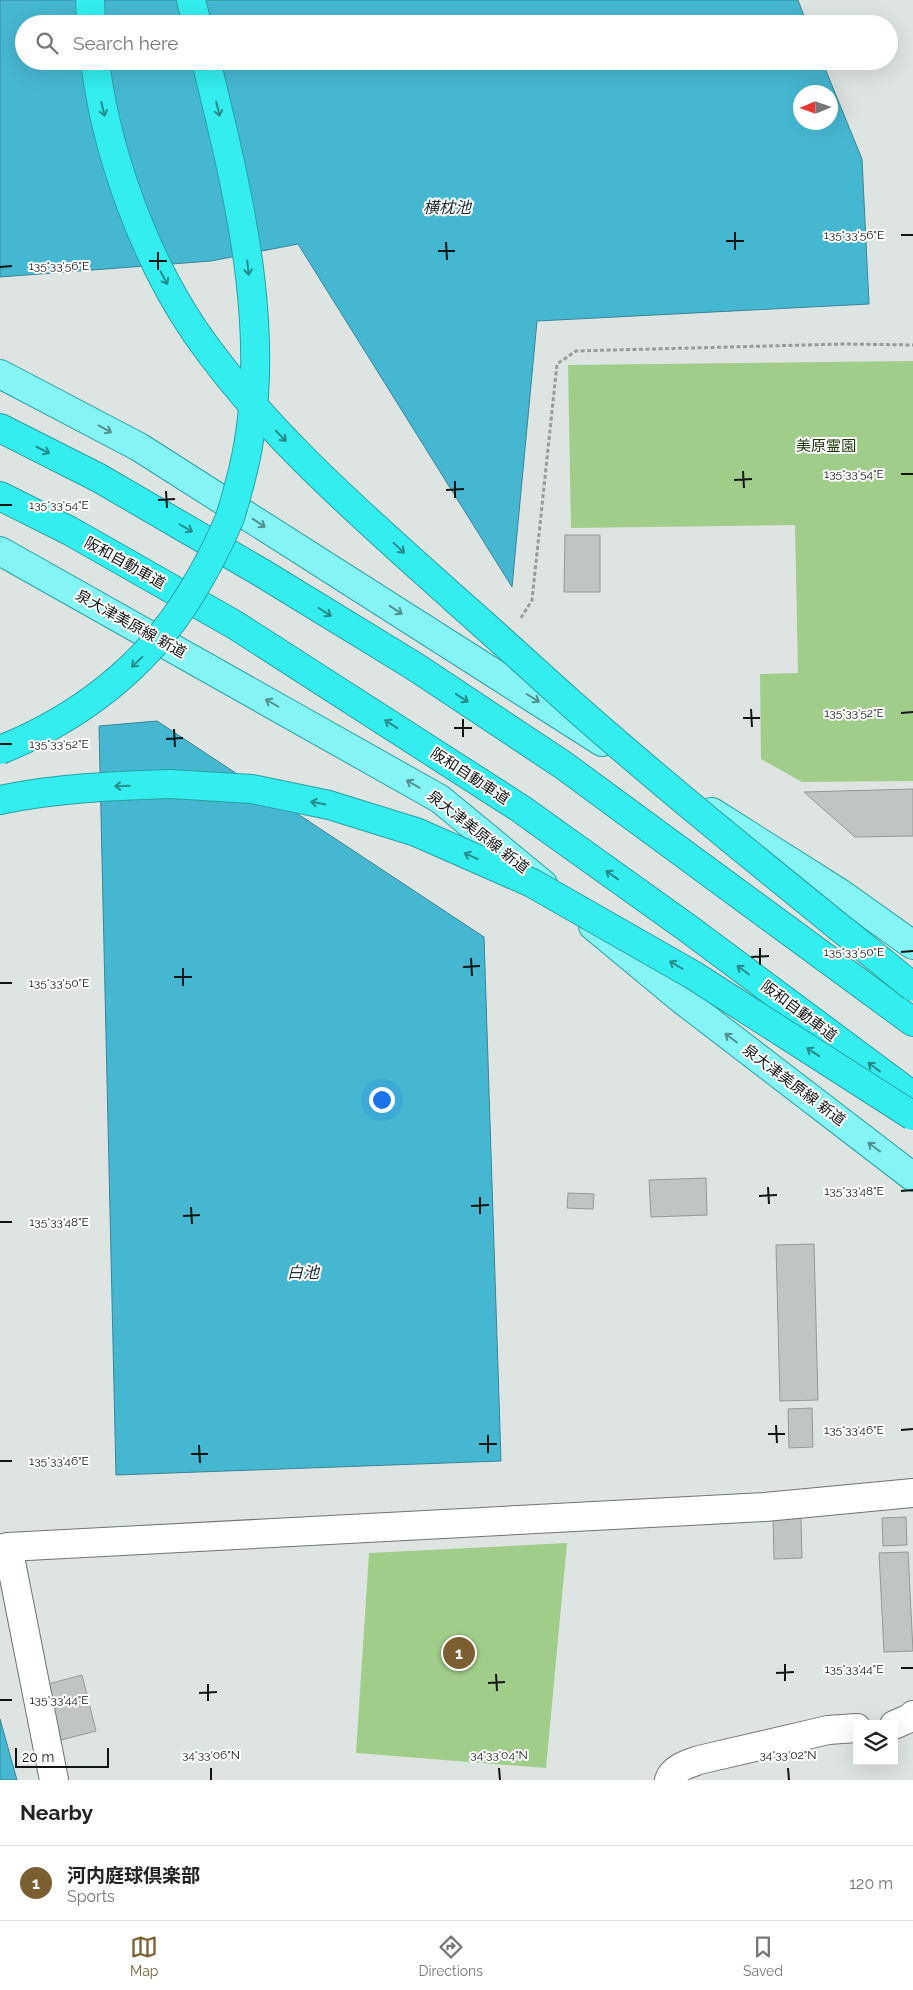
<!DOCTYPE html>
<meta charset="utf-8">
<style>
:root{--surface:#fff;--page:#f6f6f6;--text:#222;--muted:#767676;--line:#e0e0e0;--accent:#7b5e31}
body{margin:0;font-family:Raleway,"Noto Sans JP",sans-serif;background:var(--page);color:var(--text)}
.controls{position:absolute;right:15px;bottom:15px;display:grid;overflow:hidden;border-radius:0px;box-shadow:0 5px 20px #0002}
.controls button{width:45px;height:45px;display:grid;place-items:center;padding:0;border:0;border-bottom:1px solid var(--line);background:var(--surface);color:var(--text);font:25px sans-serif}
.compass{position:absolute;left:793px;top:85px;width:45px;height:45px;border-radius:50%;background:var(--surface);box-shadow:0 5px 20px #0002;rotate:268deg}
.scale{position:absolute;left:15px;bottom:12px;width:94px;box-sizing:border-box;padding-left:5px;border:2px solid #131515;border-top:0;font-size:14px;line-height:18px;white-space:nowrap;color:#131515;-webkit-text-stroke:4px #fff;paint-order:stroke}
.you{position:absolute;left:381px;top:1099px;width:18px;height:18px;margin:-12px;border:4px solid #fff;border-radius:50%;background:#1a73e8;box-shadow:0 0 0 8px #1a73e833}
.badge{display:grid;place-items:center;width:32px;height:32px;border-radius:50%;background:var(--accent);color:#fff;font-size:16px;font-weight:700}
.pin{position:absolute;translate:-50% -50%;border:2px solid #fff;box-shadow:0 1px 5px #0006}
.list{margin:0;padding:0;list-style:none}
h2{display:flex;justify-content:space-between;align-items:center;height:65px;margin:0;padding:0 20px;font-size:21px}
h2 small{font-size:16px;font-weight:400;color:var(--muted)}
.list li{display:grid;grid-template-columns:32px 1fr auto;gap:15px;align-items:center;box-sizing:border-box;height:75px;padding:0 20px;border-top:1px solid var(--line)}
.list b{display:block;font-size:19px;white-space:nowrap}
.list p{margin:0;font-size:16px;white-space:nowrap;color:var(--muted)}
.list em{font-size:16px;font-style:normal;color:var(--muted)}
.icon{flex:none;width:28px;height:28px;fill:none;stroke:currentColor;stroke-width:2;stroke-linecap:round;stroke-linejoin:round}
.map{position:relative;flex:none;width:913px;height:1780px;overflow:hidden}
.search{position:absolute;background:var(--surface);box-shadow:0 5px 20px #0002;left:15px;right:15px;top:15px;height:55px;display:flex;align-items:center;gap:12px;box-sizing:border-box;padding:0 18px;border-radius:28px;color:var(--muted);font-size:19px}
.sheet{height:140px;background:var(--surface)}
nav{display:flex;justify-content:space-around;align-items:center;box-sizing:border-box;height:70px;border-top:1px solid var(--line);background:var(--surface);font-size:14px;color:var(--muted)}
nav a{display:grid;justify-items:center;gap:2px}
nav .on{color:var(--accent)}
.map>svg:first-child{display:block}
.green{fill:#a1cd8b}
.water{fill:#46b7d1;stroke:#378699;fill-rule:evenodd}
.building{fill:#c0c5c2;stroke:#949995}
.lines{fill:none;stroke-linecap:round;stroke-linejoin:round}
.street-casing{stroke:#6e7472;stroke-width:30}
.primary-casing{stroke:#28a1a2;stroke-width:30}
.highway-casing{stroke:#28a1a2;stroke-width:30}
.path{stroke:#969c9a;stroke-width:3;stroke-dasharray:4 2.5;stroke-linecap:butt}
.street{stroke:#fff;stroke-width:28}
.primary{stroke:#85f4f5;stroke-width:28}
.highway{stroke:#33edee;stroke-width:28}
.highway-bridge-casing{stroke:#28a1a2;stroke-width:30;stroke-linecap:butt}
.highway-bridge{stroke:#33edee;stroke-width:28}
.oneway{stroke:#258c8c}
.oneway2{stroke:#529090}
.ticks{fill:none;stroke:#131515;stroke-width:2}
.labels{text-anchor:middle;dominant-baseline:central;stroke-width:4;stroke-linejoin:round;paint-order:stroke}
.park-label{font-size:15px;fill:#1b3807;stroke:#fff}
.street-label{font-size:15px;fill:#131515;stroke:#fff}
.water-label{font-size:16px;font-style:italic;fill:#192d32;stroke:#fff}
.ticks-label{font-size:12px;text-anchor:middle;fill:#131515;stroke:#fff;stroke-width:4;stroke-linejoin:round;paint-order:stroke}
</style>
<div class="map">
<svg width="913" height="1780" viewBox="0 0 913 1780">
<rect width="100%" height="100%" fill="#dde4e2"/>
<g class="green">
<polygon points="913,361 913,781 802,782 761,759 760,674 798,673 795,525 571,528 568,365"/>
<polygon points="567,1543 546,1768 356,1753 369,1553"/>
</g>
<g class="water">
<path d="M0 0H798L807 24H24V61H822L862 159 869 304 537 321 512 587 298 244 211 261 0 277ZM800 92H830V122H800Z"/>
<polygon points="157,721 484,937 501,1461 116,1475 99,726"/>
<polygon points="0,1719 17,1780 0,1780"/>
</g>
<g class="building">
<polygon points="565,535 600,535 600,592 564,592"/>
<polygon points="913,789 913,836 855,837 804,792"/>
<polygon points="706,1178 707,1215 651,1217 649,1180"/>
<polygon points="568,1193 594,1194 593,1209 567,1208"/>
<polygon points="814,1244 818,1400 780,1401 776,1245"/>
<polygon points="812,1408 813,1447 789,1448 788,1409"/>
<polygon points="906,1517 907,1545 883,1546 882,1518"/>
<polygon points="801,1518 802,1558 774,1559 773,1519"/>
<polygon points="908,1552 913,1651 884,1652 879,1553"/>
<polygon points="82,1675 96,1731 61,1740 48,1684"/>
</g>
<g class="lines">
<g class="street-casing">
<g id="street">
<polyline points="8,1547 54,1780"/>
<polyline points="0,1549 8,1547 765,1507 913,1493"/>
<polyline points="894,1725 910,1718 913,1715"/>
<path d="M669 1780C673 1768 688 1764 699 1760L828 1730 857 1728"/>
</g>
</g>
<g class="primary-casing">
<g id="primary">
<polyline points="0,374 139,447 602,742"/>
<polyline points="0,551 440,799 543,884"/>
<polyline points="712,812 840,893 913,945"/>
<polyline points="593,926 681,999 913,1177"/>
</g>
</g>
<g class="highway-casing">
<g id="highway">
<polyline points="90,0 91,24"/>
<polyline points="191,0 197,24"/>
<polyline points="0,428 99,478 262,573 414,666 563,765 913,1022"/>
<polyline points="0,496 70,531 235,625 521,809 686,927 913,1096"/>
<path d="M0 800C56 788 113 786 170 784"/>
</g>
</g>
<polyline class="path" points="521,618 532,600 557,364 576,351 844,344 913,345"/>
<use href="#street" class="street"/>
<use href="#primary" class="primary"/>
<use href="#highway" class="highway"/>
<g class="highway-bridge-casing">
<g id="highway-bridge">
<path d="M95 61C106 152 144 257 196 333 267 435 365 518 457 601 497 636 536 672 575 707 685 804 800 895 913 987"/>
<path d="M0 750C78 719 146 667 190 595 205 571 218 546 229 520 233 509 236 497 239 486 278 348 239 196 206 61"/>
<polyline points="170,784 252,789 329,805 416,832 532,883 693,975 913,1116"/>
</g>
</g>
<use href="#highway-bridge" class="highway-bridge"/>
</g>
<defs><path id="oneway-shaft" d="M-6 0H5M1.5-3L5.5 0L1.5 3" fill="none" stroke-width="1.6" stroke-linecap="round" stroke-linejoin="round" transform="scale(1.25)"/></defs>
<g class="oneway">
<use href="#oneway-shaft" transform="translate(103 109) rotate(76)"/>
<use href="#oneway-shaft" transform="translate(218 109) rotate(76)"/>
<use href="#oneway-shaft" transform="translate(248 268) rotate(84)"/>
<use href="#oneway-shaft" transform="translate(164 278) rotate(62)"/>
<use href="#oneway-shaft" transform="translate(281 436) rotate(46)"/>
<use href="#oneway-shaft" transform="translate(43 450) rotate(27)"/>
<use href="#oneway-shaft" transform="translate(186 528) rotate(30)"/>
<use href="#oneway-shaft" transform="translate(399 548) rotate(43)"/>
<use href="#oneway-shaft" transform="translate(325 612) rotate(32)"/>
<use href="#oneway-shaft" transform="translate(137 662) rotate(137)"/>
<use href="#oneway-shaft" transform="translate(462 698) rotate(34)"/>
<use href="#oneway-shaft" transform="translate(391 724) rotate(-147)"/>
<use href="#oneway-shaft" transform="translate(122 786) rotate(178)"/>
<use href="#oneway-shaft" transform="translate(318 803) rotate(-168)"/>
<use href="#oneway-shaft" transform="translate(471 856) rotate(-156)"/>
<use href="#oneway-shaft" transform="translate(612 875) rotate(-144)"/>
<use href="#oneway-shaft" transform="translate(676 965) rotate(-150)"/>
<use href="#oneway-shaft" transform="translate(743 970) rotate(-143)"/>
<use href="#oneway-shaft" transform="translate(813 1052) rotate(-147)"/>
<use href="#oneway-shaft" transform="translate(874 1067) rotate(-143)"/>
</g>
<g class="oneway2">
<use href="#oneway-shaft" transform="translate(105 429) rotate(28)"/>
<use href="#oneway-shaft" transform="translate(259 523) rotate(33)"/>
<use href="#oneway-shaft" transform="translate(396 610) rotate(33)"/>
<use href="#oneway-shaft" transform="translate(533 698) rotate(32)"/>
<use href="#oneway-shaft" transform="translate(272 703) rotate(-150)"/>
<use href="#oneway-shaft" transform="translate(413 784) rotate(-150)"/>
<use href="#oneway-shaft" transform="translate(731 1038) rotate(-143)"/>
<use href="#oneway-shaft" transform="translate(874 1147) rotate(-143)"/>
</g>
<path class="ticks" d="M735 232V250M901 235H913M726 241H744M446 242 447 260M438 251H455M158 252V270M149 261H167M0 267 12 266M743 471 744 488M901 474H913M734 480 752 479M455 481V498M446 490 464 489M166 491 167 508M158 500 175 499M0 505H12M751 709 752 727M901 713 913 712M743 718H760M463 719V737M454 728H472M174 729 175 747M166 739 183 738M0 744H12M760 948V965M901 952 913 951M751 957 769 956M471 958 472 976M463 967 480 966M183 968V986M174 977H192M0 983H12M768 1187 769 1204M901 1191 913 1190M759 1196 777 1195M480 1197V1214M471 1206 489 1205M191 1207 192 1224M183 1216 200 1215M0 1222H12M776 1425 777 1443M901 1430 913 1429M768 1434H785M488 1435V1453M479 1444H497M199 1445 200 1463M191 1454H208M0 1461H12M785 1664V1681M901 1668H913M776 1673 794 1672M496 1674 497 1691M488 1683 505 1682M208 1684V1701M199 1693 217 1692M0 1700H12M211 1768V1780M499 1768 500 1780M788 1768 789 1780"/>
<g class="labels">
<g class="park-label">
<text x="826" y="446">美原霊園</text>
</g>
<g class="street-label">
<text transform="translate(125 563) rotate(29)">阪和自動車道</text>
<text transform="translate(131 624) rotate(29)">泉大津美原線 新道</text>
<text transform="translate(470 776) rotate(33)">阪和自動車道</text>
<text transform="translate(478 832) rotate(38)">泉大津美原線 新道</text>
<text transform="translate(799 1011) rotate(37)">阪和自動車道</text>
<text transform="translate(794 1085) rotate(37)">泉大津美原線 新道</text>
</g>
<g class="water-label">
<text x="447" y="207">横枕池</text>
<text x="303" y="1272">白池</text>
</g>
</g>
<g class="ticks-label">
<text x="854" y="239">135°33'56"E</text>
<text x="59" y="270">135°33'56"E</text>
<text x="854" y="478">135°33'54"E</text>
<text x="59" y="509">135°33'54"E</text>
<text x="854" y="717">135°33'52"E</text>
<text x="59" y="748">135°33'52"E</text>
<text x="854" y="956">135°33'50"E</text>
<text x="59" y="987">135°33'50"E</text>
<text x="854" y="1195">135°33'48"E</text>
<text x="59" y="1226">135°33'48"E</text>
<text x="854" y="1434">135°33'46"E</text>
<text x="59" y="1465">135°33'46"E</text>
<text x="854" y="1673">135°33'44"E</text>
<text x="59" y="1704">135°33'44"E</text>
<text x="211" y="1759">34°33'06"N</text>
<text x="499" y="1759">34°33'04"N</text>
<text x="788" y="1759">34°33'02"N</text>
</g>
</svg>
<div class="controls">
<button><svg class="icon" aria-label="layers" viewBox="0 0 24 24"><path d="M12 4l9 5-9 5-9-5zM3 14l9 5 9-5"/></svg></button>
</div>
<svg class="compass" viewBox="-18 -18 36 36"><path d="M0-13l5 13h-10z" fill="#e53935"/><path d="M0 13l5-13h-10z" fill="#767676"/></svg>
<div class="scale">20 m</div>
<div class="you"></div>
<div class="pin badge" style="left:459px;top:1653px">1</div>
<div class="search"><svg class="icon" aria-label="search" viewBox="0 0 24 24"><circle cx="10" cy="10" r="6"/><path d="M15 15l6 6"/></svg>Search here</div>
</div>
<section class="sheet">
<h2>Nearby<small></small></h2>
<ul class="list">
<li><span class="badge">1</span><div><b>河内庭球倶楽部</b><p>Sports</p></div><em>120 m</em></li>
</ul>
</section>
<nav>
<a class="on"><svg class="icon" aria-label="map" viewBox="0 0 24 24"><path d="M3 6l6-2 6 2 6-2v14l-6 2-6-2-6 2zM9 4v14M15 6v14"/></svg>Map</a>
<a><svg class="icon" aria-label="directions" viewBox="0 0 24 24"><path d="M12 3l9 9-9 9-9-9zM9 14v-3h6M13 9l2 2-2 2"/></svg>Directions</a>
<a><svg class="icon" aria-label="saved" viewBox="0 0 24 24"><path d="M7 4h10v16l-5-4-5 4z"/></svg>Saved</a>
</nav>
